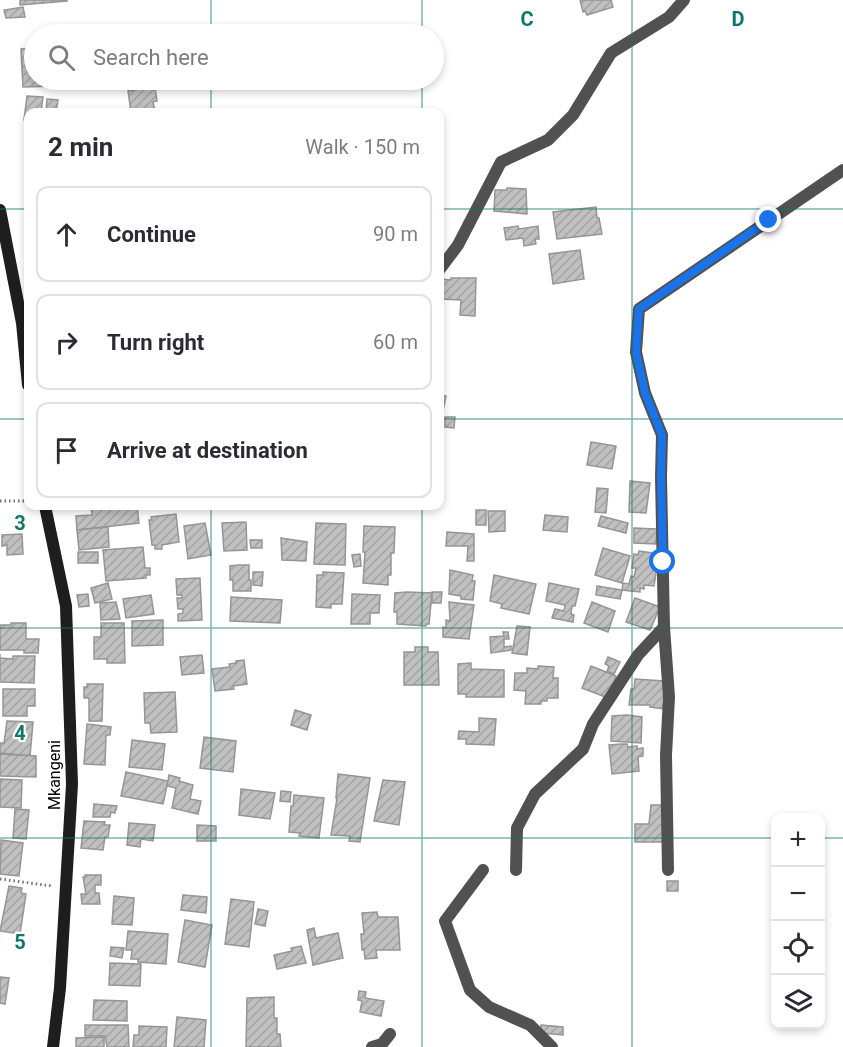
<!DOCTYPE html>
<meta charset="utf-8">
<style>
:root{--surface:#fff;--page:#f7f7f7;--text:#2b2b33;--muted:#7c7c81;--line:#e1e1e2}
body{margin:0;font-family:Roboto,sans-serif;background:var(--page);color:var(--text)}
.controls{position:absolute;right:18px;bottom:18px;display:grid;overflow:hidden;border-radius:12px;box-shadow:0 3px 9px #0003}
.controls button{width:54px;height:54px;display:grid;place-items:center;padding:0;border:0;border-bottom:2px solid var(--line);background:var(--surface);color:var(--text);font:30px sans-serif}
.stop{position:absolute;width:18px;height:18px;margin:-14px;border:4px solid #1a73e8;border-radius:50%;background:#fff}
.stop.end{background:#1a73e8;border-color:#fff;box-shadow:0 2px 6px #0008}
.list{margin:0;padding:0;list-style:none}
h2{display:flex;justify-content:space-between;align-items:center;height:78px;margin:0;padding:0 24px;font-size:26px}
h2 small{font-size:20px;font-weight:400;color:var(--muted)}
.list li{display:grid;grid-template-columns:39px 1fr auto;gap:18px;align-items:center;box-sizing:border-box;height:96px;margin:0 12px 12px;padding:0 12px;border:2px solid var(--line);border-radius:12px}
.list b{display:block;font-size:22px;white-space:nowrap}
.list em{font-size:20px;font-style:normal;color:var(--muted)}
.icon{flex:none;width:33px;height:33px;fill:none;stroke:currentColor;stroke-width:2;stroke-linecap:round;stroke-linejoin:round}
.map{position:relative;flex:none;width:843px;height:1047px;overflow:hidden}
.search{position:absolute;background:var(--surface);box-shadow:0 3px 9px #0003;left:24px;top:24px;width:420px;height:66px;display:flex;align-items:center;gap:15px;box-sizing:border-box;padding:0 21px;border-radius:33px;color:var(--muted);font-size:22px}
.panel{position:absolute;background:var(--surface);box-shadow:0 3px 9px #0003;left:24px;top:108px;width:420px;height:402px;border-radius:12px}
.map>svg:first-child{display:block}
.building{fill:url(#building-hatch);stroke:#959595;stroke-width:1.5}
.lines{fill:none;stroke-linecap:round;stroke-linejoin:round}
.path{stroke:#737373;stroke-width:3;stroke-dasharray:1.5 3;stroke-linecap:butt}
.street{stroke:#515151;stroke-width:12}
.secondary{stroke:#1e1e1e;stroke-width:12}
.route{stroke:#1a73e8;stroke-width:8}
.grid{fill:none;stroke:#0f766e;stroke-width:1.5;stroke-opacity:0.55}
.labels{text-anchor:middle;dominant-baseline:central;stroke-width:4.5;stroke-linejoin:round;paint-order:stroke}
.street-label{font-size:16px;fill:#000;stroke:#fff}
.grid-label{font-size:20px;text-anchor:middle;font-weight:bold;fill:#0f766e;stroke:#fff;stroke-width:4.5;stroke-linejoin:round;paint-order:stroke}
</style>
<div class="map">
<svg width="843" height="1047" viewBox="0 0 843 1047">
<defs>
<pattern id="building-hatch" width="6" height="6" patternUnits="userSpaceOnUse" patternTransform="scale(1.5)"><rect width="6" height="6" fill="#c0c0c0"/><path d="M-1 1l2-2M0 6l6-6M5 7l2-2" fill="none" stroke="#a3a3a3"/></pattern>
</defs>
<rect width="100%" height="100%" fill="#fff"/>
<g class="building">
<polygon points="20,0 67,0 67,1 20,5"/>
<polygon points="580,0 611,0 613,7 587,15 585,11 583,12"/>
<polygon points="23,7 25,17 6,18 4,10"/>
<polygon points="34,48 34,80 59,80 60,86 23,87 21,49"/>
<polygon points="155,87 157,101 153,102 155,112 131,112 128,91"/>
<polygon points="27,96 43,97 41,112 28,112 28,121 24,120"/>
<polygon points="47,99 58,100 56,112 46,112"/>
<rect x="25" y="126" width="3" height="31"/>
<polygon points="507,188 526,189 527,214 494,211 495,190 507,190"/>
<polygon points="596,207 597,218 599,218 602,234 557,239 553,212"/>
<polygon points="518,226 519,229 538,226 539,239 535,239 536,244 524,246 523,238 506,240 504,228"/>
<polygon points="580,250 584,279 553,284 549,254"/>
<polygon points="451,278 476,278 475,316 460,315 461,300 440,299 440,279 451,280"/>
<polygon points="440,395 446,396 440,426 442,426 440,439"/>
<polygon points="445,417 455,417 454,428 445,427"/>
<polygon points="591,442 616,446 612,469 587,465"/>
<polygon points="630,481 650,483 646,513 629,512"/>
<polygon points="597,488 608,489 606,513 595,512"/>
<polygon points="91,506 137,506 139,523 77,530 76,516 92,515"/>
<rect x="476" y="510" width="10" height="15"/>
<polygon points="488,511 505,511 505,531 489,532"/>
<polygon points="176,514 179,542 162,545 162,549 155,549 155,545 152,545 149,520 152,520 151,517"/>
<polygon points="545,515 568,517 567,532 543,530"/>
<polygon points="601,516 628,523 626,533 598,526"/>
<polygon points="246,522 247,550 224,551 222,523"/>
<polygon points="205,523 211,555 188,559 184,526"/>
<polygon points="316,523 346,524 345,565 314,564"/>
<polygon points="364,526 395,527 394,553 391,553 391,575 388,575 388,585 363,583 365,552 363,552"/>
<polygon points="108,527 109,547 79,550 77,530"/>
<polygon points="634,528 657,529 656,544 634,543"/>
<polygon points="447,532 474,534 474,561 467,561 468,546 446,546"/>
<polygon points="22,534 23,554 7,555 7,545 2,546 2,535"/>
<polygon points="281,538 307,542 306,561 282,560"/>
<polygon points="250,540 262,540 262,548 251,548"/>
<polygon points="143,547 145,568 150,568 150,575 146,575 146,578 106,581 103,550"/>
<polygon points="603,548 630,556 622,583 595,575"/>
<polygon points="639,551 659,554 654,586 644,585 644,589 640,588 640,592 622,590 623,583 629,584 631,576 634,577 636,568 632,568 634,554 638,555"/>
<rect x="78" y="552" width="20" height="11"/>
<polygon points="360,554 361,566 354,567 352,555"/>
<polygon points="238,565 249,565 249,580 251,580 251,591 233,591 233,580 230,580 230,566"/>
<polygon points="450,570 473,575 472,581 475,581 473,600 461,599 461,596 449,594"/>
<polygon points="253,572 263,572 262,586 253,585"/>
<polygon points="323,572 344,573 342,604 331,604 331,608 316,607 317,575 323,575"/>
<polygon points="494,575 536,584 529,614 501,608 502,604 490,601"/>
<polygon points="200,578 202,620 178,621 178,614 183,613 183,609 178,609 177,598 182,598 182,595 177,595 176,579"/>
<polygon points="108,583 112,599 95,603 91,588"/>
<polygon points="549,583 579,589 575,606 572,606 571,614 574,615 573,622 552,618 555,609 564,611 565,605 546,601"/>
<polygon points="597,586 622,590 620,599 596,595"/>
<polygon points="407,592 432,593 429,624 426,624 426,626 397,624 397,612 394,612 395,593"/>
<polygon points="432,592 442,592 441,603 432,603"/>
<polygon points="88,594 89,606 79,607 77,595"/>
<polygon points="352,594 380,595 379,613 370,613 370,624 351,624"/>
<polygon points="151,595 154,614 126,618 123,599"/>
<polygon points="231,597 282,600 280,623 230,621"/>
<polygon points="635,598 660,607 650,630 626,622"/>
<polygon points="116,602 120,619 101,620 100,603"/>
<polygon points="449,602 474,605 469,639 443,637 443,627 446,628 446,620 450,621"/>
<polygon points="592,602 615,611 608,632 584,623"/>
<polygon points="163,620 163,645 132,646 132,621"/>
<polygon points="11,623 26,623 26,639 39,639 38,653 24,653 24,650 0,650 0,625 11,625"/>
<polygon points="101,623 124,623 125,663 107,663 107,659 94,659 94,637 101,637"/>
<polygon points="517,626 530,627 527,655 512,653"/>
<polygon points="503,632 508,632 509,639 504,639 504,647 511,646 511,650 491,653 490,637 504,636"/>
<polygon points="415,647 428,647 428,652 438,652 439,685 404,685 404,652 415,652"/>
<polygon points="0,654 0,658 13,659 13,656 35,656 34,683 0,682"/>
<polygon points="202,655 204,673 182,675 180,657"/>
<polygon points="608,657 620,662 614,674 607,671 609,666 605,664"/>
<polygon points="244,660 247,684 233,686 234,689 215,691 212,669 230,667 229,664 236,663 236,661"/>
<polygon points="471,663 471,669 504,670 504,697 466,697 466,694 458,694 458,664"/>
<polygon points="538,666 554,667 553,678 558,678 558,698 547,698 547,701 541,701 541,704 525,704 526,691 514,690 515,673 527,673 527,668 538,669"/>
<polygon points="591,666 616,676 608,698 582,688"/>
<polygon points="635,679 664,681 664,709 650,707 650,705 629,705 631,689 634,689"/>
<polygon points="87,684 103,684 102,721 89,721 89,698 84,698 84,687 87,687"/>
<polygon points="3,689 35,689 35,706 27,706 27,716 3,716"/>
<polygon points="175,692 177,732 151,733 150,723 145,723 144,693"/>
<polygon points="295,710 311,715 307,730 291,725"/>
<polygon points="627,715 642,717 641,743 611,741 612,716"/>
<polygon points="479,718 496,719 494,745 466,744 466,739 458,739 459,731 479,732"/>
<polygon points="7,721 33,722 30,756 0,753 0,743 4,743"/>
<polygon points="87,724 111,727 110,735 106,735 105,765 84,764"/>
<polygon points="204,737 236,741 233,772 200,768"/>
<polygon points="132,740 165,744 162,770 129,767"/>
<polygon points="622,744 627,744 628,747 637,746 637,749 643,748 643,756 638,757 639,771 612,774 609,745"/>
<polygon points="0,754 36,756 36,777 0,776"/>
<polygon points="126,772 168,781 163,804 121,796"/>
<polygon points="338,774 370,778 360,842 349,841 350,836 331,835 337,798 336,798"/>
<polygon points="169,775 180,778 179,781 193,785 190,799 201,801 198,814 172,808 176,788 167,786"/>
<polygon points="0,779 22,780 21,808 0,807"/>
<polygon points="383,780 405,782 399,825 374,821"/>
<polygon points="241,789 275,793 270,819 239,815"/>
<polygon points="281,791 291,792 290,802 280,801"/>
<polygon points="294,795 324,798 319,838 299,836 300,833 289,832 291,806 293,806"/>
<polygon points="94,804 117,806 116,810 115,810 115,813 111,812 110,817 93,817"/>
<polygon points="651,805 663,805 663,842 635,842 635,824 649,824"/>
<polygon points="15,809 29,810 26,839 13,838"/>
<polygon points="84,821 105,822 104,825 110,825 108,837 105,837 103,850 81,848"/>
<polygon points="129,823 155,825 153,841 141,839 140,847 127,845"/>
<polygon points="197,825 216,826 216,841 197,841"/>
<polygon points="1,840 23,843 19,876 0,874"/>
<polygon points="85,875 101,875 101,885 95,885 95,893 99,893 100,904 82,904 81,894 86,894 83,877 85,877"/>
<rect x="667" y="881" width="11" height="10"/>
<polygon points="9,886 22,888 21,893 26,894 20,934 0,931"/>
<polygon points="183,895 207,897 206,913 181,910"/>
<polygon points="114,896 134,898 132,925 112,924"/>
<polygon points="231,899 254,902 249,947 225,944"/>
<polygon points="258,909 268,911 265,926 255,924"/>
<polygon points="377,912 378,917 398,917 400,950 376,950 377,958 365,959 364,949 362,950 361,934 364,934 362,913"/>
<polygon points="185,920 212,925 205,967 178,962"/>
<polygon points="314,928 316,938 338,933 343,958 313,965 307,930"/>
<polygon points="128,931 168,934 166,964 138,962 138,959 131,959 132,950 126,950"/>
<polygon points="301,946 306,963 277,969 274,955 292,951 291,948"/>
<polygon points="111,947 124,948 122,958 110,956"/>
<polygon points="110,963 141,964 140,986 109,985"/>
<polygon points="0,977 9,978 5,1004 0,1003"/>
<polygon points="359,991 366,992 365,998 384,1001 381,1016 360,1012 362,1001 358,1000"/>
<polygon points="274,997 274,1018 277,1018 277,1034 280,1034 281,1047 246,1047 247,998"/>
<polygon points="94,1000 127,1001 127,1021 93,1020"/>
<polygon points="177,1017 206,1020 204,1047 174,1047"/>
<polygon points="85,1025 128,1025 129,1047 107,1047 105,1036 85,1036"/>
<polygon points="541,1025 563,1027 563,1035 541,1033"/>
<polygon points="139,1026 167,1027 166,1047 133,1047 134,1035 139,1035"/>
<polygon points="104,1037 104,1047 76,1047 76,1038"/>
</g>
<g class="lines">
<g class="path">
<polyline points="0,501 28,501"/>
<polyline points="0,879 52,886"/>
</g>
<g class="street">
<polyline points="440,269 458,245 501,162 548,140 573,115 611,53 669,17 684,0"/>
<polyline points="483,870 445,921 470,990 489,1007 530,1025 552,1047"/>
<polyline points="516,870 517,828 535,794 583,749 593,724 638,655 664,627"/>
<polyline points="668,870 666,755 669,697 664,627 661,477 662,435 645,393 636,352 639,309 843,170"/>
<polyline points="372,1047 382,1044 390,1034"/>
</g>
<g class="secondary">
<polyline points="0,210 22,323 28,385"/>
<polyline points="45,506 66,606 72,784 60,988 53,1047"/>
</g>
</g>
<g class="lines">
<polyline class="route" points="663,562 661,477 662,435 645,393 636,352 639,309 769,220"/>
</g>
<path class="grid" d="M211 0V34M422 0V34M632 0V1047M211 80V112M422 80V112M0 209H28M440 209H843M0 419H28M440 419H843M211 506V1047M422 506V1047M0 628H843M0 838H776M820 838H843"/>
<g class="labels">
<g class="street-label">
<text transform="translate(54 775) rotate(-90)">Mkangeni</text>
</g>
</g>
<g class="grid-label">
<text x="527" y="26">C</text>
<text x="738" y="26">D</text>
<text x="20" y="530">3</text>
<text x="20" y="740">4</text>
<text x="20" y="949">5</text>
</g>
</svg>
<div class="controls">
<button>+</button>
<button>−</button>
<button><svg class="icon" aria-label="locate" viewBox="0 0 24 24"><circle cx="12" cy="12" r="6"/><path d="M12 2v4M12 18v4M2 12h4M18 12h4"/></svg></button>
<button><svg class="icon" aria-label="layers" viewBox="0 0 24 24"><path d="M12 4l9 5-9 5-9-5zM3 14l9 5 9-5"/></svg></button>
</div>
<div class="stop" style="left:663px;top:562px"></div>
<div class="stop end" style="left:769px;top:220px"></div>
<div class="search"><svg class="icon" aria-label="search" viewBox="0 0 24 24"><circle cx="10" cy="10" r="6"/><path d="M15 15l6 6"/></svg>Search here</div>
<section class="panel">
<h2>2 min<small>Walk · 150 m</small></h2>
<ul class="list">
<li><svg class="icon" aria-label="ahead" viewBox="0 0 24 24"><path d="M12 20V5M6 11l6-6 6 6"/></svg><div><b>Continue</b></div><em>90 m</em></li>
<li><svg class="icon" aria-label="right" viewBox="0 0 24 24"><path d="M7 20v-9h11M14 6l5 5-5 5"/></svg><div><b>Turn right</b></div><em>60 m</em></li>
<li><svg class="icon" aria-label="arrive" viewBox="0 0 24 24"><path d="M6 21V4h12l-3 4 3 4H6"/></svg><div><b>Arrive at destination</b></div></li>
</ul>
</section>
</div>
